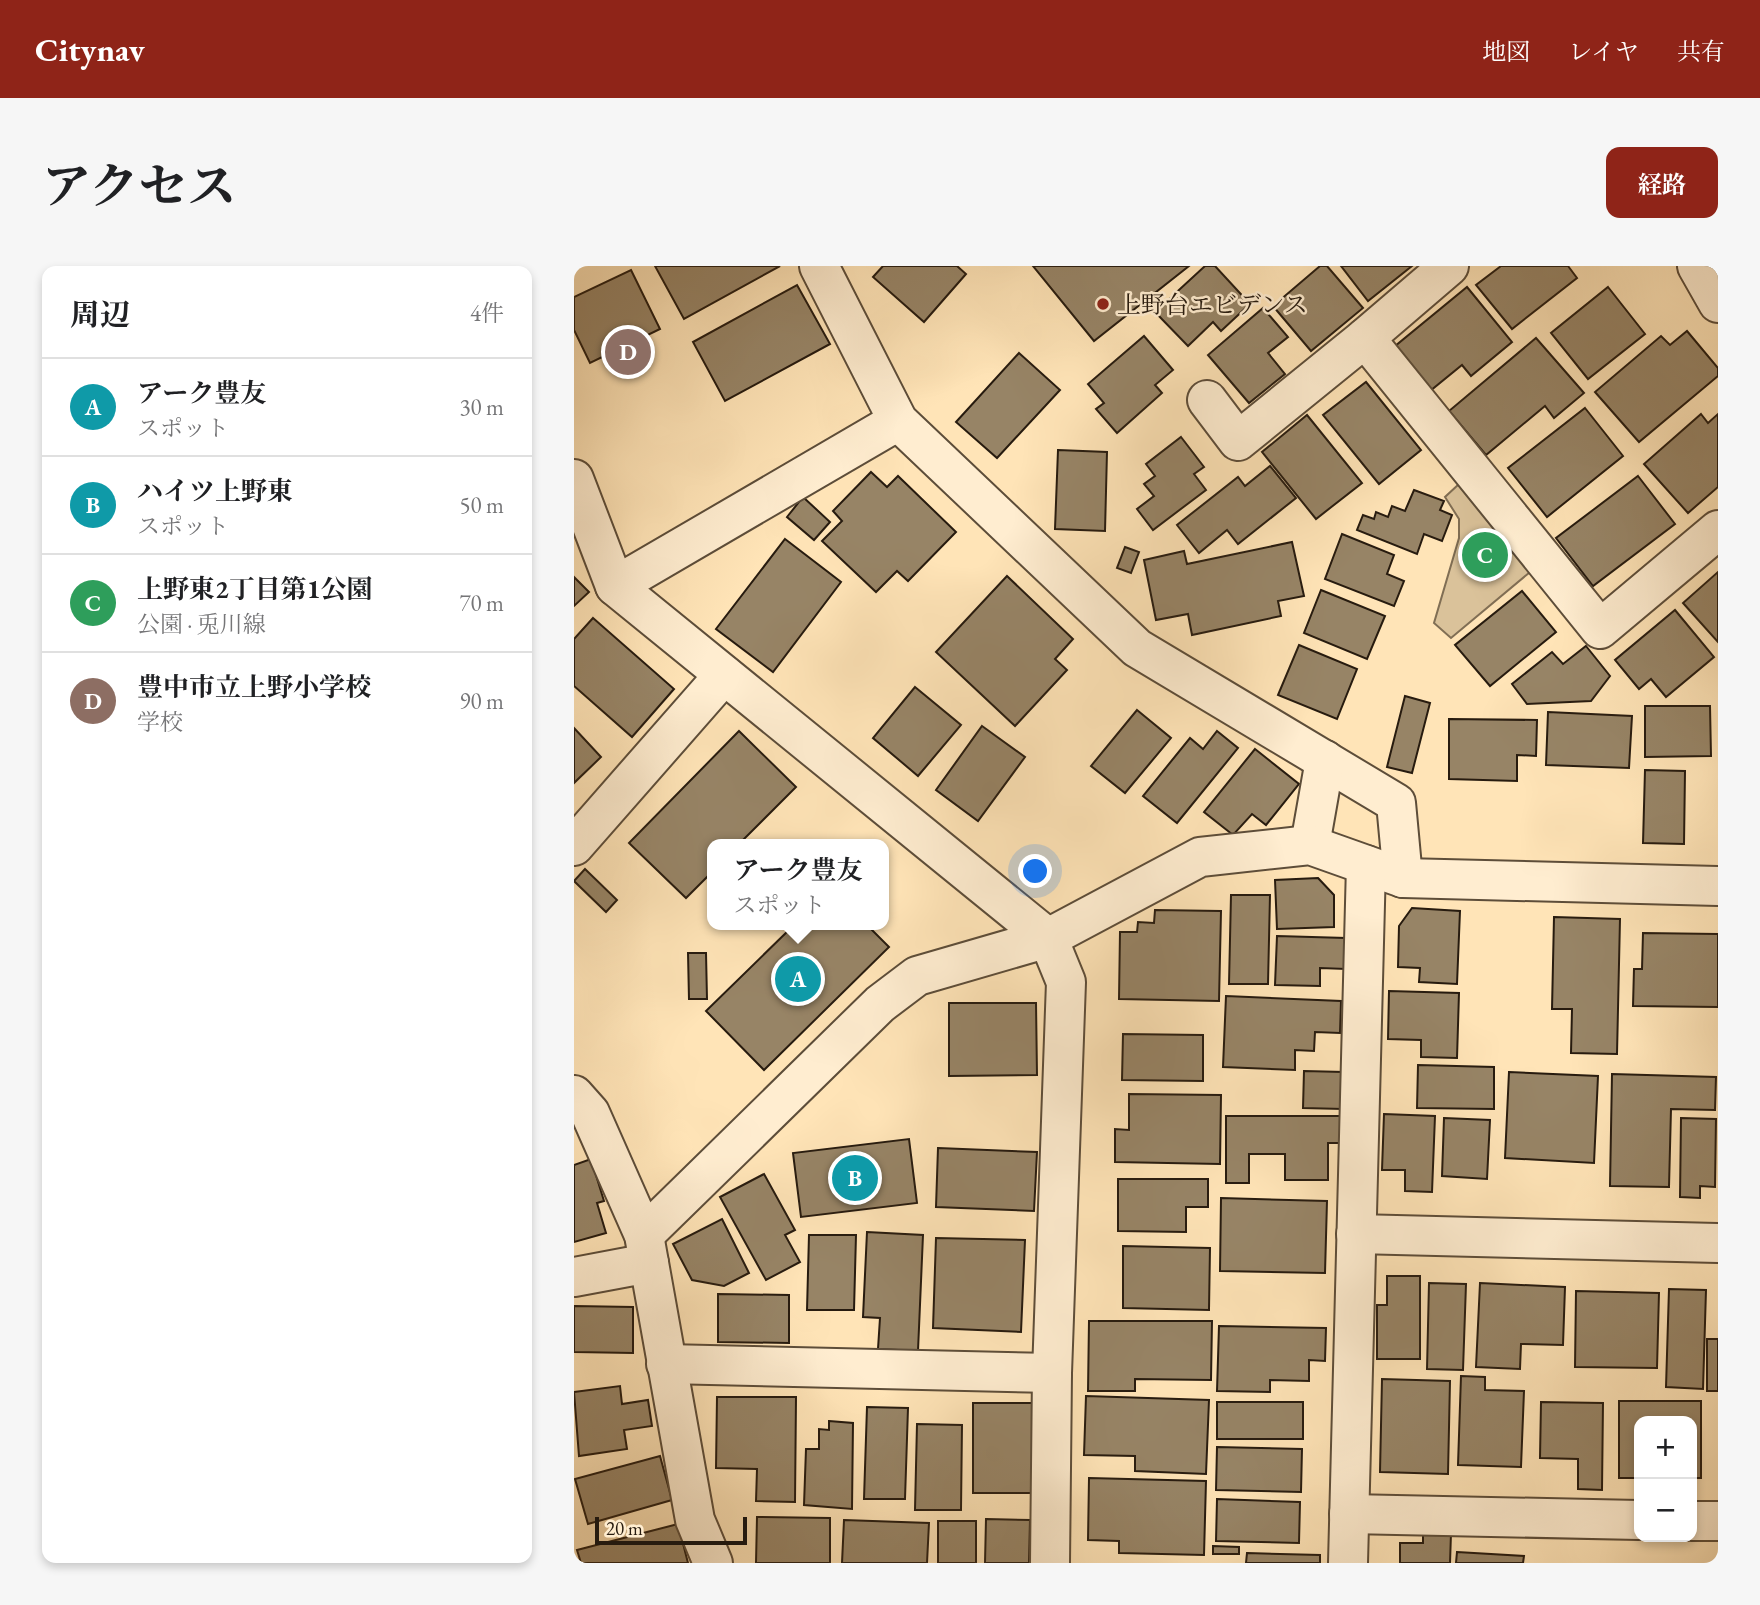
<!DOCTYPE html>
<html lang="ja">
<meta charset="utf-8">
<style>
:root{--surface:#fff;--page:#f6f6f6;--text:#202124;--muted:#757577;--line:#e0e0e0;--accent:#8f2418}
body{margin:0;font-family:"EB Garamond","Noto Serif JP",serif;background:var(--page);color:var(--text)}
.controls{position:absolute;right:21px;bottom:21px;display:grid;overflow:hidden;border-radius:14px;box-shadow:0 4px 10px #0003}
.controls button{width:63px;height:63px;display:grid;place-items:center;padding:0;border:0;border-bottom:2px solid var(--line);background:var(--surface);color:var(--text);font:35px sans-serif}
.scale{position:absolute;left:21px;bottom:18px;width:152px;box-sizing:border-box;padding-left:7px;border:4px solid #271b0f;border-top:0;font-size:19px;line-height:24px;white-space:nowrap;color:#271b0f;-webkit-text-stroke:5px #ffedd0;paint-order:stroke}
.you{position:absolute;left:462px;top:606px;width:24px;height:24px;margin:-18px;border:5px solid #fff;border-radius:50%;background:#1a73e8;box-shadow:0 0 0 10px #1a73e833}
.badge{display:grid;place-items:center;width:46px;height:46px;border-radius:50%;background:var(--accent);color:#fff;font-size:23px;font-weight:700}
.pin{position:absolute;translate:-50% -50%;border:4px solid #fff;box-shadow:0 2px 7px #0006}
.popup{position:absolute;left:133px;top:573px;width:182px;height:91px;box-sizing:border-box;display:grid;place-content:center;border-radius:14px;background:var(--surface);filter:drop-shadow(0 2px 5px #0005);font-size:23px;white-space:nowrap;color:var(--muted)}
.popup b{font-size:26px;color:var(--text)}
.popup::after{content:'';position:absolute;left:50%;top:100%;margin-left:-14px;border:14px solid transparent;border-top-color:var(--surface)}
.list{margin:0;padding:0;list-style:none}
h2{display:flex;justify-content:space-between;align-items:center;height:91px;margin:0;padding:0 28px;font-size:30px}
h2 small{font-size:23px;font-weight:400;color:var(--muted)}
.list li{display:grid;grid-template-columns:46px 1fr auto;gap:21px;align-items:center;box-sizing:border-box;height:98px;padding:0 28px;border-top:2px solid var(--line)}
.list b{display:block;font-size:26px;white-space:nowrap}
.list p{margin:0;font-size:23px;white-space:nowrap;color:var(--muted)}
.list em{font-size:23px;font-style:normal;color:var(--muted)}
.map{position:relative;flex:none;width:1144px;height:1297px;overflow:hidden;border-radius:14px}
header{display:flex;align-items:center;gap:42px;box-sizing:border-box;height:98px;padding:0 35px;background:var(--accent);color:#fff}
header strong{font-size:33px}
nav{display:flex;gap:38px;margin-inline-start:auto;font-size:24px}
.intro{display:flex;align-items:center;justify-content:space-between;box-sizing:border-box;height:168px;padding:0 42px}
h1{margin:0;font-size:49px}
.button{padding:18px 32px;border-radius:14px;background:var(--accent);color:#fff;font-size:24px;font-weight:700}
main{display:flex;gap:42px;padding:0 42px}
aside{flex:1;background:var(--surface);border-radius:14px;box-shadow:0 4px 10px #0003}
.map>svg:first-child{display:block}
.green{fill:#dac29a;stroke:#806e54;stroke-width:2}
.building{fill:#978466;stroke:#271b0f;stroke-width:2}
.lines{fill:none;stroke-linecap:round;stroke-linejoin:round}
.minor-casing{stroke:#5d4d39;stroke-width:42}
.minor{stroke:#ffedd0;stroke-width:38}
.poi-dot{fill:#8f2418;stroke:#ffedd0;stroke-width:2.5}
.labels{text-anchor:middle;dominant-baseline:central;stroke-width:5;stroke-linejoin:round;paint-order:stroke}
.poi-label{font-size:24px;fill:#271b0f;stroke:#ffedd0;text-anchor:start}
</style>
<header>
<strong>Citynav</strong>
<nav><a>地図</a><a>レイヤ</a><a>共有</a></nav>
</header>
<div class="intro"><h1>アクセス</h1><a class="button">経路</a></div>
<main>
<aside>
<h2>周辺<small>4件</small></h2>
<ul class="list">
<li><span class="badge" style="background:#0f9aa8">A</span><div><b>アーク豊友</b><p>スポット</p></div><em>30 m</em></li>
<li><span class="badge" style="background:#0f9aa8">B</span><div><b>ハイツ上野東</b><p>スポット</p></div><em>50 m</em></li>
<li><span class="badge" style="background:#2e9e5b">C</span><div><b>上野東2丁目第1公園</b><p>公園 · 兎川線</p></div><em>70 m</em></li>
<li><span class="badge" style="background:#8d6e63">D</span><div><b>豊中市立上野小学校</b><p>学校</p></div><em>90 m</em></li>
</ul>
</aside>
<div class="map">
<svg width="1144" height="1297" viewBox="0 0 1144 1297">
<rect width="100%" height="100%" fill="#ffe4b7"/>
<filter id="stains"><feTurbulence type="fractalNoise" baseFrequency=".00286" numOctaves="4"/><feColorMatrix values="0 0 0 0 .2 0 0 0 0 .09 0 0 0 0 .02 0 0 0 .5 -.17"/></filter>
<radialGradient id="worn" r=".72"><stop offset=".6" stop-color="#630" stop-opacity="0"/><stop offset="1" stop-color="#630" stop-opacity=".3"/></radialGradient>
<polygon class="green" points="885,218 956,306 877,372 860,357 885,272 885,253 871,231"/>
<g class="building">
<polygon points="81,0 206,0 110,53"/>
<polygon points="309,0 383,0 392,8 350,56 299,11"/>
<polygon points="459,0 615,0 520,75"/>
<polygon points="631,0 641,0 676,38 647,65 639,56 614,80 581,46"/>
<polygon points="746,0 753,0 789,42 737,85 699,40"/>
<polygon points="767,0 838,0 794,35"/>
<polygon points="927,0 994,0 1003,12 938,63 902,19"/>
<polygon points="57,4 86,63 16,97 0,64 0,31"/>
<polygon points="223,19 256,78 151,135 119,76"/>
<polygon points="893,21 938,76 897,110 888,99 856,125 820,81"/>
<polygon points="1034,21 1071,68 1014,113 977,67"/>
<polygon points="689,42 714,71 694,87 711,108 675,137 634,89"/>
<polygon points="1113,65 1144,102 1144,110 1065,176 1021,126 1087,70 1096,79"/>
<polygon points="570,70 599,104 581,119 588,127 543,167 522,143 530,137 514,118"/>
<polygon points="962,72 1010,127 980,152 971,140 912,189 875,145"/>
<polygon points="445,87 486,124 423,192 382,156"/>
<polygon points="792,116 847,184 805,218 749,149"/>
<polygon points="1011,142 1049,190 973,251 934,202"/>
<polygon points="1127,148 1134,157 1144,148 1144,221 1114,247 1070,198"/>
<polygon points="733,149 788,217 742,253 688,186"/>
<polygon points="607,171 630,201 620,208 632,224 579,264 563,243 580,230 570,218 581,210 572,198"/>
<polygon points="484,184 533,186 531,265 481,263"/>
<polygon points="696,200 722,232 664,278 653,264 625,287 603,259 664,211 671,220"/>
<polygon points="297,206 313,221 324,210 382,266 334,315 323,305 302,326 248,275 268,255 259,245"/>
<polygon points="1064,210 1101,258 1019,320 982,272"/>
<polygon points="840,224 870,235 866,244 878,249 868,275 850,268 843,288 783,264 789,249 800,253 802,246 814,251 818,240 831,245"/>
<polygon points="229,231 256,256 240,274 213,251"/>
<polygon points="768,268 820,289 813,308 830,315 820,340 751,313"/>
<polygon points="211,273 267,316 199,406 142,363"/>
<polygon points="718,276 730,330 704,335 707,350 618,369 614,348 582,354 570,294 610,285 613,298"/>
<polygon points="551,281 565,286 557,307 543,302"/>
<polygon points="1144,306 1144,376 1109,337"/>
<polygon points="433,310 499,373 481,393 493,404 441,460 362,386"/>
<polygon points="0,311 15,326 0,340"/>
<polygon points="747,324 811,350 793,393 730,367"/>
<polygon points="948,325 982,366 916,420 881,379"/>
<polygon points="1101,344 1140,391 1092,431 1077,413 1065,423 1041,394"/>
<polygon points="19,352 100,423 58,471 0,420 0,373"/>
<polygon points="725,379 783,403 763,453 704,429"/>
<polygon points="1012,380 1036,410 1017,435 953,438 938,418 978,386 989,398"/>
<polygon points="341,421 387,459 344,510 299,472"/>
<polygon points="831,430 856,437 838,507 813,501"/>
<polygon points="1071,440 1136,440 1137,490 1071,491"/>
<polygon points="563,444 597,472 551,527 517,500"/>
<polygon points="974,446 1058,450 1055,502 972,499"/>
<polygon points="875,453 963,454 962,490 943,489 943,515 875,513"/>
<polygon points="408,460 451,491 404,555 362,524"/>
<polygon points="0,462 27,491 0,517"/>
<polygon points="165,465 222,521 165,578 138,578 138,606 112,632 55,577"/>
<polygon points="643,465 664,482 603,557 569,530 616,472 629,483"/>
<polygon points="681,483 725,518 692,559 678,548 659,569 630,546"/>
<polygon points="1071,504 1111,505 1110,578 1069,577"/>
<polygon points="11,603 43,634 32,646 0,615"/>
<polygon points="744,612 760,629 760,661 703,663 701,614"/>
<polygon points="657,629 696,629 694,718 655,718"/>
<polygon points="838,642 886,645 883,718 845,716 846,702 824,701 825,660"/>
<polygon points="581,644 647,645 645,735 545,733 546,666 563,666 564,656 580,657"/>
<polygon points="980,651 1046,653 1043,788 997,787 998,743 978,743"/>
<polygon points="220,659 293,659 315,681 190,804 132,745"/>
<polygon points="1069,667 1144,668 1144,741 1059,740 1060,703 1068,703"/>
<polygon points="703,670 772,672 772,703 746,702 746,720 701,719"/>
<polygon points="114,687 132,687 133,733 115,733"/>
<polygon points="815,725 885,727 883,792 847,791 847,774 814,773"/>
<polygon points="652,730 767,735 766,767 741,766 740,785 721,784 721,804 649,801"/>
<polygon points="375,737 462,737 463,809 375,810"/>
<polygon points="549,768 629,769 629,815 548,814"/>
<polygon points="844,799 920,801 920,843 843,842"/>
<polygon points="730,805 770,806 769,843 729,842"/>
<polygon points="935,806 1024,810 1020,897 931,892"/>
<polygon points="1038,808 1142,811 1141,844 1097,843 1095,921 1036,920"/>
<polygon points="555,828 647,829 646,898 541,896 541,863 555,864"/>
<polygon points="810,848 861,850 858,926 831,925 831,904 808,904"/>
<polygon points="652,850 769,850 770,877 754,877 754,914 711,914 711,888 675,888 675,917 652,917"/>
<polygon points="870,852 916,854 913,913 868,910"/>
<polygon points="1107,852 1142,853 1141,921 1126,920 1126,932 1106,931"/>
<polygon points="335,873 343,937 227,951 219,887"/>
<polygon points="364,882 463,886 460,945 362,941"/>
<polygon points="17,893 30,935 23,937 32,967 0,976 0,899"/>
<polygon points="190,908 221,964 211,969 226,996 192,1014 146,931"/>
<polygon points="544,913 634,913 634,941 612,941 612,966 544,965"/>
<polygon points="647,932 753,935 751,1007 646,1005"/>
<polygon points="148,953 175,1007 150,1020 118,1014 99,978"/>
<polygon points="293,966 349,969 344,1085 304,1083 306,1052 289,1051"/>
<polygon points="235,969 282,969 280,1044 233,1044"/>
<polygon points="362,972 451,974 447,1066 359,1062"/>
<polygon points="549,980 636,982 635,1044 549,1042"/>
<polygon points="813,1010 846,1010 846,1093 803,1093 803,1039 813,1039"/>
<polygon points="855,1017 892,1018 889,1104 853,1103"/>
<polygon points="906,1017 991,1021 989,1079 947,1078 946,1103 902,1101"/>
<polygon points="1095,1023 1132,1024 1129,1123 1092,1121"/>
<polygon points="1002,1025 1085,1027 1083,1102 1001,1101"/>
<polygon points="144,1028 215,1029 215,1077 144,1076"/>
<polygon points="0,1040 59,1041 59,1087 0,1086"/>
<polygon points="515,1055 638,1055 637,1114 561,1113 561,1125 514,1125"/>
<polygon points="645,1060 752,1062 751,1095 735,1094 735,1115 696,1114 696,1126 643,1125"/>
<rect x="1133" y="1073" width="11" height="52"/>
<polygon points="887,1110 911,1111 911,1124 950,1125 947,1201 884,1199"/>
<polygon points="808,1113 876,1115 874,1208 806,1206"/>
<polygon points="46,1120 48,1138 74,1134 78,1160 50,1164 53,1183 5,1190 0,1126"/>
<polygon points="512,1130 635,1134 632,1208 561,1205 561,1190 510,1189"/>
<polygon points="143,1131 222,1131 221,1236 182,1235 183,1203 142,1202"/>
<polygon points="1045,1135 1127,1135 1127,1212 1118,1212 1118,1155 1065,1155 1065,1212 1045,1212"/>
<rect x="643" y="1136" width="86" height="37"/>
<polygon points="967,1136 1029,1137 1028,1224 1004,1223 1004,1193 966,1192"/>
<rect x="399" y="1137" width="59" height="90"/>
<polygon points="293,1141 334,1142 331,1233 290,1233"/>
<polygon points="255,1155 279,1157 278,1243 230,1239 232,1183 245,1183 245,1163 255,1164"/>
<polygon points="343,1158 388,1159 387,1244 341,1244"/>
<polygon points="643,1181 728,1183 727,1226 642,1224"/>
<polygon points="86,1190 98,1234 14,1258 1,1213"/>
<polygon points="515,1212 632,1215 630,1289 545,1287 545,1275 514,1274"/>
<polygon points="643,1233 726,1236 725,1277 642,1275"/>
<polygon points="183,1251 256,1252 256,1297 182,1297"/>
<polygon points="412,1253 456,1254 455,1297 411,1297"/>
<polygon points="270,1254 355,1257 353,1297 268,1297"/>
<rect x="364" y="1255" width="38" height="42"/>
<polygon points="104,1258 114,1297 7,1297 3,1284"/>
<polygon points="849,1266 877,1267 876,1297 826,1297 826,1277 849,1277"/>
<polygon points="639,1280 665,1281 665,1288 639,1288"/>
<polygon points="883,1286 950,1290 949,1297 882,1297"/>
<polygon points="673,1287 746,1289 746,1297 672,1297"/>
</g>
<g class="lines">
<g class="minor-casing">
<g id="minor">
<polyline points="245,0 324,155 563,382 822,537 829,612"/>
<polyline points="875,0 791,72 1026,363 1144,264"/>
<polyline points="1123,0 1144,37"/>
<polyline points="633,134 664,175 791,72"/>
<polyline points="0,213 41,320 474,672 492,716 478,1107 476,1297"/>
<polyline points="41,320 324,155"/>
<polyline points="736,579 751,494"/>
<polyline points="0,580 150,409"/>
<polyline points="0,829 16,847 70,969 121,1254 139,1297"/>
<polyline points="782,968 1144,977"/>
<polyline points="70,969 306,738 343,710 474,672 626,591 736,579 829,612 1144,620"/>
<polyline points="0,1011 75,997"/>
<polyline points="92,1098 478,1107"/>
<polyline points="775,1248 1065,1254"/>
<polyline points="1118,1255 1144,1255"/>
<polyline points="774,1297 792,599"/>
</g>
</g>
<use href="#minor" class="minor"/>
</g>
<circle class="poi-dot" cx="529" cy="38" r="7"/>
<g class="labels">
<g class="poi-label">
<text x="543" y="38">上野台エビデンス</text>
</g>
</g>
<rect width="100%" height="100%" filter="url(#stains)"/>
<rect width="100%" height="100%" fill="url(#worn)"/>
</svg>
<div class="controls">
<button>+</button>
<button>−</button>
</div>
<div class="scale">20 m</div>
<div class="you"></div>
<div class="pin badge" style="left:224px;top:713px;background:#0f9aa8">A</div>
<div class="popup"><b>アーク豊友</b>スポット</div>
<div class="pin badge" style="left:281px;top:912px;background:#0f9aa8">B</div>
<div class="pin badge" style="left:911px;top:289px;background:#2e9e5b">C</div>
<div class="pin badge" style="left:54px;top:86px;background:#8d6e63">D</div>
</div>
</main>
